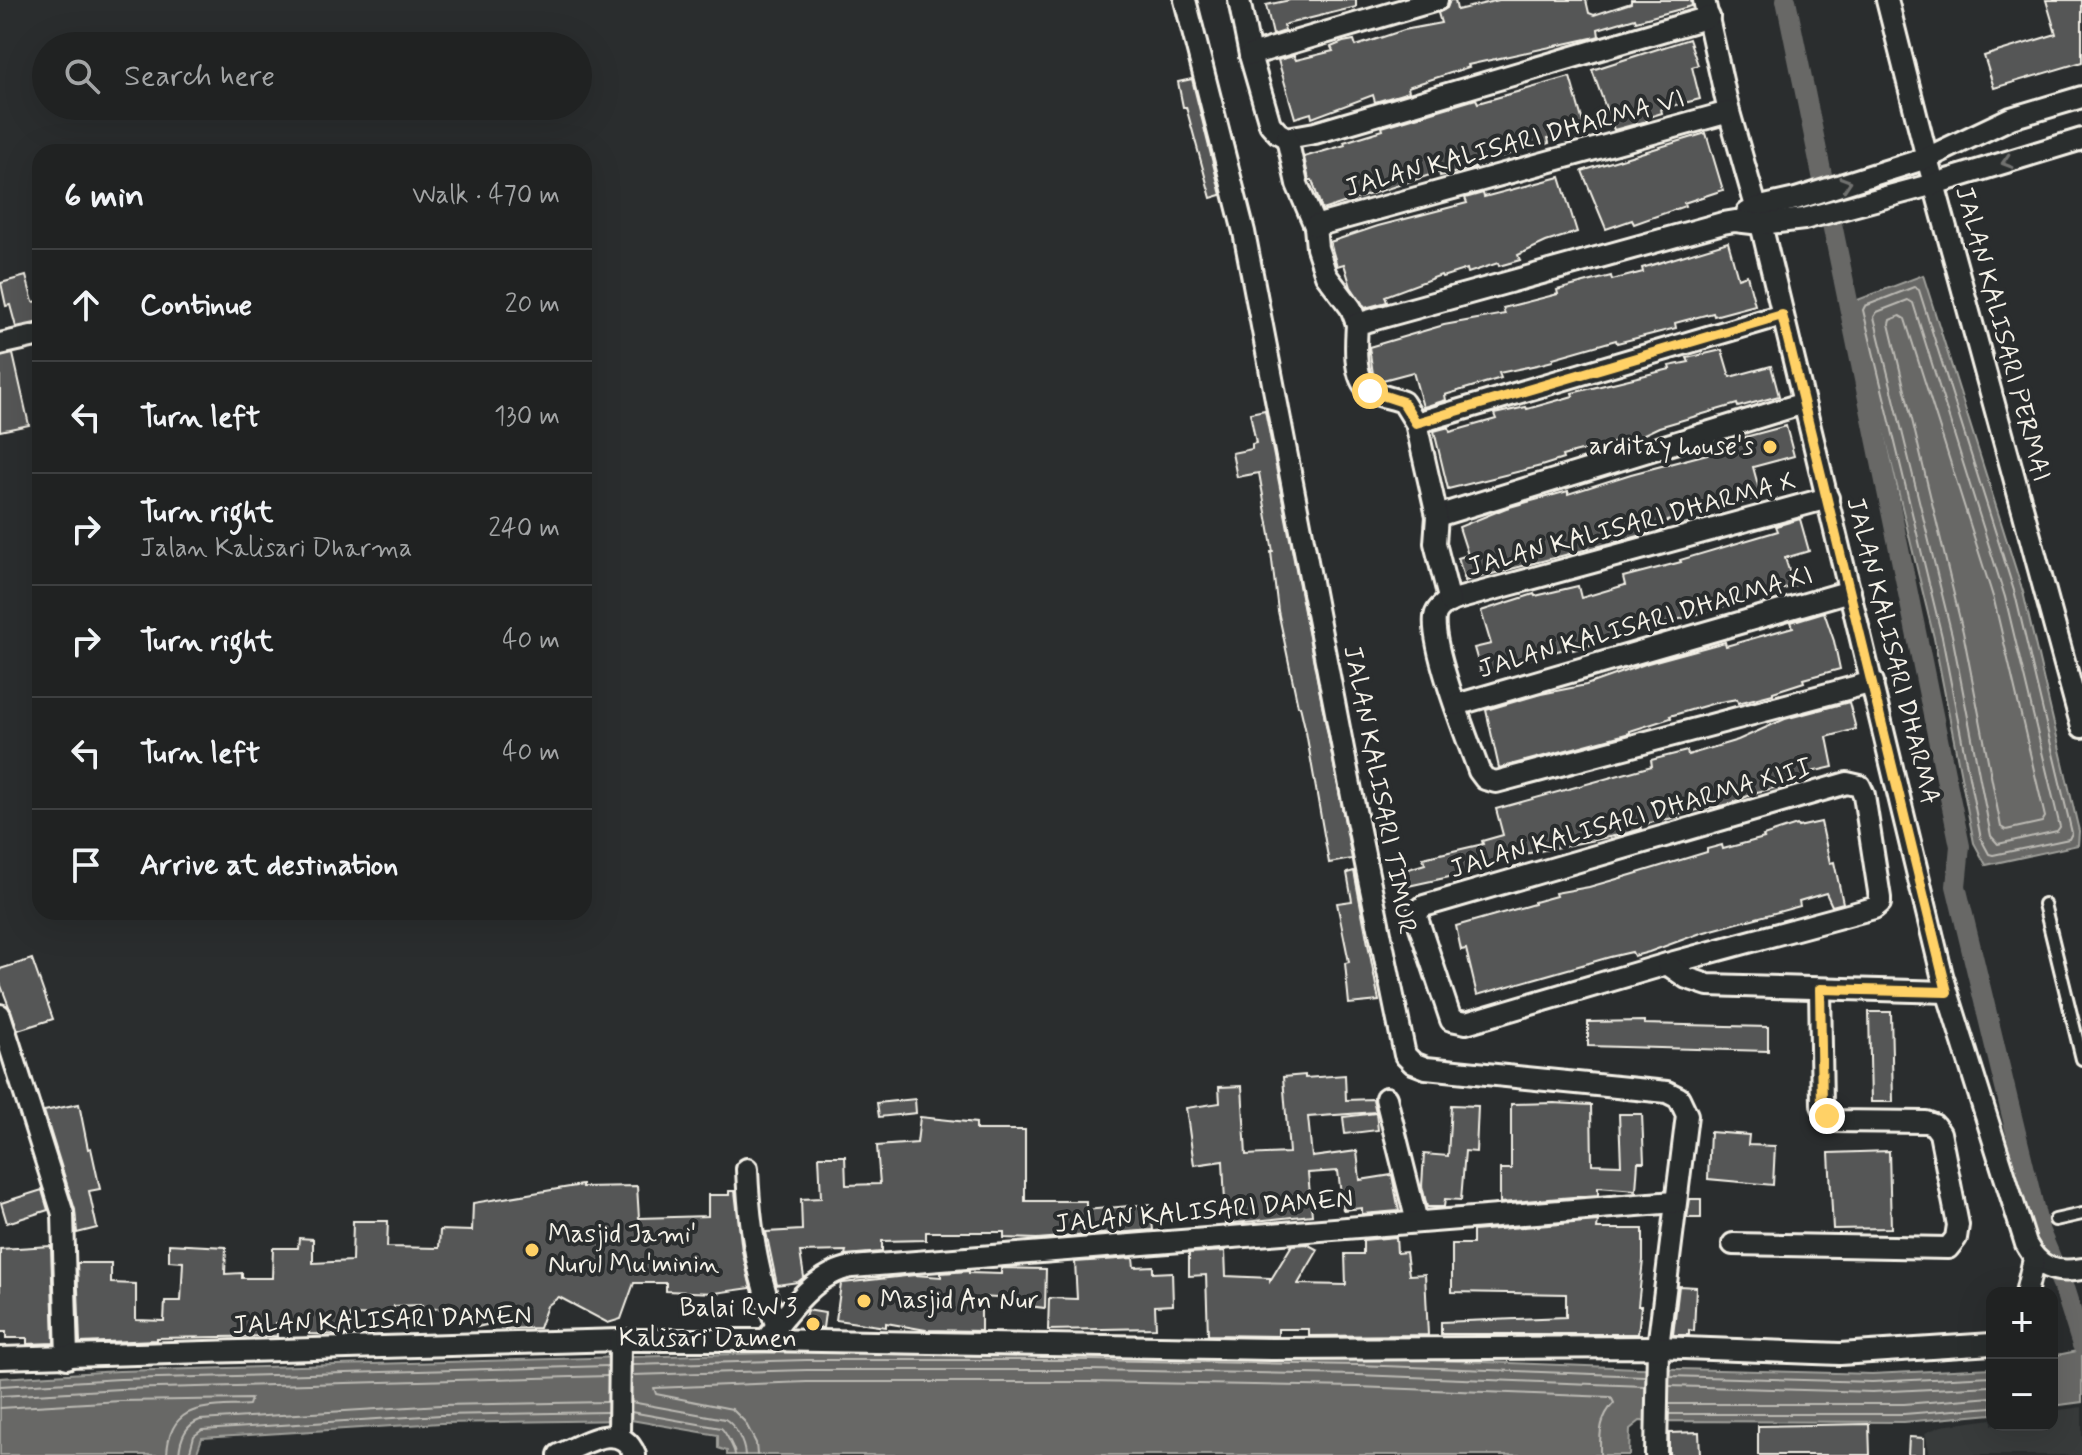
<!DOCTYPE html>
<meta charset="utf-8">
<style>
:root{--surface:#202222;--page:#2d2f2f;--text:#f1f3f6;--muted:#a2a4a5;--line:#3d3f40}
body{margin:0;font-family:Mynerve,sans-serif;background:var(--page);color:var(--text)}
.controls{position:absolute;right:24px;bottom:24px;display:grid;overflow:hidden;border-radius:16px;box-shadow:0 8px 32px #0002}
.controls button{width:72px;height:72px;display:grid;place-items:center;padding:0;border:0;border-bottom:2px solid var(--line);background:var(--surface);color:var(--text);font:40px sans-serif}
.stop{position:absolute;width:24px;height:24px;margin:-18px;border:6px solid #ffd166;border-radius:50%;background:#fff}
.stop.end{background:#ffd166;border-color:#fff;box-shadow:0 2px 8px #0008}
.list{margin:0;padding:0;list-style:none}
h2{display:flex;justify-content:space-between;align-items:center;height:104px;margin:0;padding:0 32px;font-size:34px}
h2 small{font-size:26px;font-weight:400;color:var(--muted)}
.list li{display:grid;grid-template-columns:52px 1fr auto;gap:24px;align-items:center;box-sizing:border-box;height:112px;padding:0 32px;border-top:2px solid var(--line)}
.list b{display:block;font-size:30px;white-space:nowrap}
.list p{margin:0;font-size:26px;white-space:nowrap;color:var(--muted)}
.list em{font-size:26px;font-style:normal;color:var(--muted)}
.icon{flex:none;width:44px;height:44px;fill:none;stroke:currentColor;stroke-width:2;stroke-linecap:round;stroke-linejoin:round}
.map{position:relative;flex:none;width:2082px;height:1455px;overflow:hidden}
.search{position:absolute;background:var(--surface);box-shadow:0 8px 32px #0002;left:32px;top:32px;width:560px;height:88px;display:flex;align-items:center;gap:20px;box-sizing:border-box;padding:0 28px;border-radius:44px;color:var(--muted);font-size:30px}
.panel{position:absolute;background:var(--surface);box-shadow:0 8px 32px #0002;left:32px;top:144px;width:560px;height:776px;border-radius:24px}
.map>svg:first-child{display:block}
.built{fill:#373a3a}
.water{fill:#676866;stroke:#9f9f9a;stroke-width:2}
.lines{fill:none;stroke-linecap:round;stroke-linejoin:round}
.shore{stroke:#bcbab4;stroke-width:2}
.canal{stroke:#676866;stroke-width:20}
.building{fill:#555756;stroke:#f4f1e8;stroke-width:2}
.service-casing{stroke:#f4f1e8;stroke-width:16}
.minor-casing{stroke:#f4f1e8;stroke-width:26}
.service{stroke:#2a2d2e;stroke-width:10}
.minor{stroke:#2a2d2e;stroke-width:20}
.oneway{stroke:#71726f}
.route{stroke:#ffd166;stroke-width:10}
.poi-dot{fill:#ffd166;stroke:#2a2d2e;stroke-width:3}
.labels{text-anchor:middle;dominant-baseline:central;stroke-width:8;stroke-linejoin:round;paint-order:stroke}
.street-label{font-size:26px;fill:#f4f1e8;stroke:#2a2d2e}
.poi-label{font-size:26px;fill:#f4f1e8;stroke:#2a2d2e;text-anchor:end}
</style>
<div class="map">
<svg width="2082" height="1455" viewBox="0 0 2082 1455">
<rect width="100%" height="100%" fill="#2a2d2e"/>
<filter id="ink" filterUnits="userSpaceOnUse"><feTurbulence type="fractalNoise" baseFrequency=".0125" numOctaves="2"/><feDisplacementMap in="SourceGraphic" scale="16" xChannelSelector="R" yChannelSelector="G"/><feConvolveMatrix kernelMatrix="1 2 1 2 8 2 1 2 1" color-interpolation-filters="sRGB"/></filter>
<g filter="url(#ink)">
<polygon class="built" points="2082,1407 2082,1455 1930,1455 1925,1433 1941,1426 1992,1419 1992,1425 2052,1425 2052,1411"/>
<g class="water">
<polygon points="1923,275 2023,592 2079,831 2078,845 1986,865 1974,843 1934,638 1852,302"/>
<polygon points="2082,1350 2082,1402 2052,1406 2052,1356"/>
<polygon points="807,1352 1089,1352 1357,1357 1638,1368 1872,1374 1992,1368 1992,1414 1904,1422 1640,1421 1630,1429 1629,1455 727,1455 727,1451 718,1448 718,1435 631,1420 441,1423 202,1438 196,1455 0,1455 0,1378 119,1371"/>
</g>
<g class="lines">
<g class="shore">
<polygon points="1914,287 1919,290 2015,594 2072,833 2069,839 1993,855 1989,854 1981,839 1942,637 1863,310 1865,306"/>
<polygon points="1908,300 1913,303 2005,597 2060,827 2057,831 1998,844 1991,836 1952,635 1874,317 1877,312"/>
<polygon points="1900,316 1905,319 1994,600 2045,817 2042,822 2006,830 2001,827 1963,632 1889,324 1890,320"/>
<polyline points="632,1365 807,1360 1089,1360 1357,1365 1645,1376"/>
<polyline points="632,1375 807,1370 1089,1370 1357,1375 1645,1386"/>
<polyline points="1669,1376 1872,1382 1992,1376"/>
<polyline points="0,1386 120,1379 608,1366"/>
<polyline points="1669,1386 1872,1392 1992,1386"/>
<polyline points="0,1396 120,1389 608,1376"/>
<path d="M631 1402 725 1419C735 1425 744 1442 745 1455"/>
<polyline points="1669,1404 1904,1404 1992,1397"/>
<path d="M0 1408 121 1401 251 1399 249 1405C208 1408 169 1401 167 1455"/>
<path d="M631 1412 721 1428C725 1431 735 1450 735 1455"/>
<polyline points="1669,1414 1904,1414 1992,1407"/>
<path d="M179 1455C180 1440 185 1425 200 1420L441 1405 607 1402"/>
<polyline points="189,1455 194,1436 202,1430 441,1415 607,1412"/>
<path d="M757 1455 756 1443 745 1422 732 1409 656 1394 654 1388 807 1382H1089L1357 1387 1611 1397 1614 1403C1599 1418 1600 1434 1600 1455"/>
</g>
<polyline class="canal" points="1786,0 1960,846 1956,886 2040,1232 2065,1291 2082,1345"/>
</g>
<g class="building">
<polygon points="1290,0 1356,0 1356,7 1287,24 1284,26 1285,31 1273,35 1266,5"/>
<polygon points="1450,0 1455,0 1457,10 1499,0 1586,0 1589,13 1594,15 1631,3 1631,0 1691,0 1692,6 1636,21 1635,18 1598,29 1599,36 1596,37 1468,65 1469,67 1408,87 1409,92 1375,102 1373,95 1312,118 1311,113 1295,118 1278,60 1294,56 1296,60 1333,51 1331,47 1343,42 1354,40 1356,46 1404,30 1441,23 1438,13 1447,8"/>
<polygon points="2046,0 2082,0 2082,62 1994,88 1984,56 2056,34"/>
<polygon points="1689,39 1698,65 1692,67 1700,99 1661,109 1662,113 1646,118 1647,121 1614,130 1592,70"/>
<polygon points="1570,77 1586,133 1569,138 1566,132 1548,138 1549,143 1474,164 1475,168 1440,176 1439,172 1322,210 1312,180 1309,180 1304,157 1345,145 1344,142 1383,130 1382,127 1476,99 1478,103"/>
<polygon points="1192,79 1221,195 1211,198 1186,107 1183,107 1178,82"/>
<polygon points="1706,133 1723,190 1684,203 1685,206 1634,224 1632,220 1606,229 1582,171"/>
<polygon points="1560,177 1577,232 1546,242 1518,255 1520,260 1499,266 1498,263 1468,273 1467,269 1442,277 1441,275 1385,296 1387,302 1365,308 1351,287 1344,264 1337,266 1330,242 1378,226 1467,203 1465,198 1483,193 1484,197"/>
<polygon points="1728,242 1738,278 1747,275 1755,305 1714,316 1713,313 1675,323 1676,328 1617,343 1616,340 1553,358 1553,361 1537,365 1499,373 1501,378 1445,395 1446,400 1427,406 1423,407 1413,372 1379,381 1373,374 1369,347 1444,325 1505,314 1503,308 1558,294 1557,290 1611,276 1612,280 1643,272 1642,268"/>
<polygon points="26,276 33,302 40,301 40,322 16,327 10,305 6,306 1,283"/>
<polygon points="1722,350 1730,377 1771,366 1779,396 1738,407 1737,404 1659,427 1640,436 1562,456 1563,459 1541,466 1448,489 1434,431 1449,427 1450,432 1496,419 1494,414 1526,407 1527,409 1573,396 1572,393 1670,369 1669,366 1689,362 1687,358"/>
<polygon points="13,354 29,425 0,431 0,357"/>
<polygon points="1265,410 1352,859 1329,863 1306,732 1300,706 1298,706 1278,611 1271,552 1273,552 1259,473 1237,477 1232,453 1252,449 1252,444 1256,443 1250,413"/>
<polygon points="1786,426 1794,456 1753,467 1761,496 1722,510 1721,505 1677,518 1649,527 1650,533 1465,581 1458,558 1468,555 1459,527 1506,508 1568,491 1568,494 1631,474 1711,453 1746,441 1745,437"/>
<polygon points="1800,519 1809,551 1785,558 1794,586 1573,650 1572,647 1481,672 1474,648 1491,644 1481,611 1534,594 1535,596 1578,586 1581,598 1625,585 1623,577 1681,562 1680,560 1778,531 1776,526"/>
<polygon points="1824,612 1834,641 1840,669 1803,679 1804,682 1773,692 1773,694 1738,703 1737,699 1715,703 1670,716 1671,718 1630,731 1630,733 1499,768 1486,710 1541,694 1586,685 1648,663 1725,642 1726,646 1793,627 1791,622"/>
<polygon points="1849,702 1856,729 1827,737 1833,767 1811,772 1812,776 1796,779 1797,783 1757,792 1730,804 1677,814 1678,817 1640,825 1641,829 1624,834 1520,855 1463,874 1399,888 1395,873 1425,864 1423,858 1483,844 1482,841 1503,835 1496,809 1652,766 1651,760 1687,751 1688,755 1738,740 1785,719"/>
<polygon points="1821,822 1830,863 1834,862 1843,903 1832,906 1826,893 1799,901 1800,906 1701,933 1649,952 1634,956 1632,952 1610,957 1477,995 1466,949 1461,950 1456,926 1534,904 1534,902 1556,896 1555,893 1589,887 1631,875 1707,852 1707,849 1722,845 1723,849 1764,838 1763,836 1797,825 1798,827"/>
<polygon points="1354,871 1379,1001 1349,1004 1345,963 1349,962 1337,903 1352,901 1347,873"/>
<polygon points="32,959 53,1019 18,1030 0,983 0,969"/>
<polygon points="1869,1012 1891,1012 1893,1102 1871,1102"/>
<polygon points="1644,1021 1644,1024 1768,1027 1768,1051 1588,1046 1588,1022"/>
<polygon points="1305,1075 1305,1078 1345,1075 1346,1100 1373,1099 1376,1112 1308,1117 1312,1157 1357,1151 1360,1180 1392,1175 1399,1211 1362,1214 1362,1208 1344,1210 1344,1207 1343,1210 1338,1171 1308,1173 1312,1215 1226,1224 1223,1161 1194,1165 1186,1108 1220,1103 1219,1087 1242,1086 1246,1155 1289,1153 1283,1077"/>
<polygon points="915,1099 916,1113 879,1117 877,1103"/>
<polygon points="1554,1103 1591,1105 1592,1164 1621,1165 1619,1114 1642,1114 1644,1162 1638,1162 1636,1190 1598,1187 1598,1195 1500,1203 1500,1169 1511,1169 1511,1104"/>
<polygon points="79,1104 88,1149 91,1148 100,1189 89,1191 97,1228 77,1233 75,1210 44,1111"/>
<polygon points="1451,1105 1478,1106 1476,1152 1465,1151 1461,1200 1445,1199 1444,1207 1427,1207 1422,1186 1424,1154 1448,1156"/>
<polygon points="1376,1113 1378,1130 1345,1134 1343,1117"/>
<polygon points="920,1117 976,1123 976,1130 1025,1130 1025,1201 1086,1201 1086,1210 1150,1204 1153,1230 1037,1239 1004,1238 1004,1232 926,1232 926,1240 882,1241 882,1252 845,1255 846,1251 800,1252 804,1277 798,1282 777,1285 766,1232 802,1230 801,1199 821,1198 819,1156 845,1156 846,1185 880,1184 877,1146 917,1143"/>
<polygon points="1710,1132 1749,1135 1748,1145 1775,1146 1773,1185 1708,1179"/>
<polygon points="1889,1151 1891,1228 1833,1229 1829,1153"/>
<polygon points="582,1185 582,1187 637,1186 639,1218 708,1216 708,1195 729,1195 729,1191 735,1191 742,1251 751,1288 715,1293 666,1291 666,1283 634,1283 621,1319 608,1323 559,1297 547,1306 539,1328 501,1329 500,1322 477,1327 474,1316 454,1319 453,1307 422,1310 422,1305 394,1306 393,1316 350,1315 352,1335 309,1334 309,1323 276,1323 277,1336 157,1338 157,1340 80,1343 77,1263 111,1263 111,1283 136,1284 136,1320 164,1321 165,1301 181,1301 183,1262 169,1261 169,1244 226,1247 225,1274 242,1273 242,1278 272,1278 273,1248 298,1248 299,1238 313,1239 313,1263 352,1261 353,1221 388,1221 387,1247 439,1248 440,1230 472,1231 473,1203"/>
<polygon points="42,1190 48,1210 7,1223 1,1203"/>
<polygon points="1690,1199 1701,1199 1701,1218 1687,1218"/>
<polygon points="1598,1221 1597,1229 1643,1229 1643,1260 1638,1306 1641,1306 1638,1334 1441,1334 1441,1322 1566,1317 1566,1294 1452,1292 1452,1244 1473,1244 1473,1231"/>
<polygon points="1396,1237 1397,1253 1406,1252 1409,1275 1425,1274 1428,1335 1309,1336 1309,1329 1278,1329 1278,1336 1208,1335 1206,1275 1189,1276 1189,1253 1225,1251 1226,1276 1270,1278 1270,1281 1292,1245 1307,1244 1318,1250 1298,1284 1346,1285 1345,1254 1363,1254 1363,1240"/>
<polygon points="51,1246 54,1343 27,1344 27,1338 6,1338 6,1332 0,1332 0,1249"/>
<polygon points="1133,1258 1134,1267 1153,1266 1153,1273 1172,1272 1173,1305 1155,1306 1156,1328 1048,1330 1049,1298 1077,1299 1075,1262"/>
<polygon points="1001,1268 1046,1269 1045,1308 1013,1304 1013,1299 981,1297 981,1331 926,1330 886,1323 886,1327 836,1320 841,1284 843,1283 915,1275 941,1277 941,1273 969,1271 969,1273 1001,1274"/>
<polygon points="1679,1286 1696,1287 1694,1331 1689,1330 1689,1335 1673,1335"/>
<polygon points="807,1310 825,1313 823,1328 802,1328"/>
<polygon points="1869,1424 1870,1455 1758,1455 1758,1426"/>
<polygon points="1699,1432 1700,1455 1669,1455 1669,1433"/>
<polygon points="1909,1437 1924,1438 1924,1455 1908,1455"/>
</g>
<g class="lines">
<g class="service-casing">
<g id="service">
<polyline points="2044,904 2082,1059"/>
<polyline points="2055,1220 2082,1214"/>
</g>
</g>
<g class="minor-casing">
<g id="minor">
<polyline points="1185,0 1244,232 1352,796 1405,1055 1413,1063 1426,1068 1667,1092 1679,1098 1687,1115 1658,1347 1656,1455"/>
<polyline points="1239,0 1250,55 1270,124 1278,133 1287,138"/>
<path d="M1704 0 1729 112 1761 224 1942 975 2026 1244C2039 1268 2055 1274 2082 1269"/>
<polyline points="1887,0 1927,158 2082,727"/>
<polyline points="1250,55 1437,0"/>
<polyline points="1287,138 1315,133 1709,17"/>
<polyline points="1287,138 1297,184 1315,226 1317,248 1326,275 1351,308 1357,324"/>
<polyline points="1747,213 1756,208 1796,199 1927,158 2011,118 2082,97"/>
<polyline points="1315,226 1729,112"/>
<polyline points="0,344 40,335"/>
<polyline points="1416,423 1782,315"/>
<path d="M1828 498 1446 602C1441 607 1436 610 1435 617 1431 648 1467 738 1479 771L1485 779 1496 782 1873 682"/>
<polyline points="1437,516 1804,403"/>
<path d="M1450 602 1435 543 1437 516 1416 423 1403 402C1393 398 1382 397 1372 392 1352 381 1356 343 1357 324L1723 223 1735 221 1761 224 1804 219 1934 184 2082 139"/>
<polyline points="1456,705 1850,591"/>
<polygon points="1847,783 1860,786 1864,795 1880,898 1880,903 1874,908 1667,964 1466,1023 1451,1020 1417,918 1419,910 1424,906"/>
<polyline points="1667,964 1687,978 1708,985 1947,992"/>
<polyline points="0,1015 63,1214 67,1358"/>
<polyline points="1386,1098 1417,1222"/>
<path d="M747 1169C749 1221 757 1278 777 1326"/>
<polyline points="1733,1244 1948,1248 1956,1238 1958,1225 1940,1133 1934,1125 1926,1122 1832,1121 1827,1116 1822,1105 1820,989"/>
<polyline points="2026,1293 2034,1259"/>
<path d="M766 1340C788 1312 815 1273 852 1267L1675 1202"/>
<polyline points="0,1358 620,1340 766,1340 1271,1349 1658,1347 1840,1354 1992,1344"/>
<polyline points="619,1436 620,1340"/>
<path d="M559 1455C584 1444 620 1419 635 1455"/>
</g>
</g>
<use href="#service" class="service"/>
<use href="#minor" class="minor"/>
</g>
<defs><path id="oneway-chevron" d="M-2-3.5L2.5 0L-2 3.5" fill="none" stroke-width="1.6" stroke-linecap="round" stroke-linejoin="round" transform="scale(2)"/></defs>
<g class="oneway">
<use href="#oneway-chevron" transform="translate(2007 162) rotate(163)"/>
<use href="#oneway-chevron" transform="translate(1846 183) rotate(-18)"/>
</g>
</g>
<g class="lines" filter="url(#ink)">
<polyline class="route" points="1370,391 1403,402 1416,423 1782,315 1947,992 1820,989 1822,1105 1827,1116"/>
</g>
<g class="poi-dot">
<circle cx="1770" cy="447" r="8"/>
<circle cx="532" cy="1250" r="8"/>
<circle cx="864" cy="1301" r="8"/>
<circle cx="813" cy="1324" r="8"/>
</g>
<g class="labels">
<g class="street-label">
<text transform="translate(1515 144) rotate(-15)">JALAN KALISARI DHARMA VI</text>
<text transform="translate(2002 334) rotate(75)">JALAN KALISARI PERMAI</text>
<text transform="translate(1632 525) rotate(-15)">JALAN KALISARI DHARMA X</text>
<text transform="translate(1646 623) rotate(-16)">JALAN KALISARI DHARMA XI</text>
<text transform="translate(1892 651) rotate(76)">JALAN KALISARI DHARMA</text>
<text transform="translate(1379 790) rotate(79)">JALAN KALISARI TIMUR</text>
<text transform="translate(1631 819) rotate(-16)">JALAN KALISARI DHARMA XIII</text>
<text transform="translate(1204 1212) rotate(-5)">JALAN KALISARI DAMEN</text>
<text transform="translate(382 1321) rotate(-2)">JALAN KALISARI DAMEN</text>
</g>
<g class="poi-label">
<text x="1754" y="447">arditay house's</text>
<text x="548" y="1235" text-anchor="start">Masjid Jami'<tspan x="548" dy="30">Nurul Mu'minin</tspan></text>
<text x="880" y="1301" text-anchor="start">Masjid An Nur</text>
<text x="797" y="1309">Balai RW 3<tspan x="797" dy="30">Kalisari Damen</tspan></text>
</g>
</g>
</svg>
<div class="controls">
<button>+</button>
<button>−</button>
</div>
<div class="stop" style="left:1370px;top:391px"></div>
<div class="stop end" style="left:1827px;top:1116px"></div>
<div class="search"><svg class="icon" aria-label="search" viewBox="0 0 24 24"><circle cx="10" cy="10" r="6"/><path d="M15 15l6 6"/></svg>Search here</div>
<section class="panel">
<h2>6 min<small>Walk · 470 m</small></h2>
<ul class="list">
<li><svg class="icon" aria-label="ahead" viewBox="0 0 24 24"><path d="M12 20V5M6 11l6-6 6 6"/></svg><div><b>Continue</b></div><em>20 m</em></li>
<li><svg class="icon" aria-label="left" viewBox="0 0 24 24"><path d="M17 20v-9H6M10 6l-5 5 5 5"/></svg><div><b>Turn left</b></div><em>130 m</em></li>
<li><svg class="icon" aria-label="right" viewBox="0 0 24 24"><path d="M7 20v-9h11M14 6l5 5-5 5"/></svg><div><b>Turn right</b><p>Jalan Kalisari Dharma</p></div><em>240 m</em></li>
<li><svg class="icon" aria-label="right" viewBox="0 0 24 24"><path d="M7 20v-9h11M14 6l5 5-5 5"/></svg><div><b>Turn right</b></div><em>40 m</em></li>
<li><svg class="icon" aria-label="left" viewBox="0 0 24 24"><path d="M17 20v-9H6M10 6l-5 5 5 5"/></svg><div><b>Turn left</b></div><em>40 m</em></li>
<li><svg class="icon" aria-label="arrive" viewBox="0 0 24 24"><path d="M6 21V4h12l-3 4 3 4H6"/></svg><div><b>Arrive at destination</b></div></li>
</ul>
</section>
</div>
